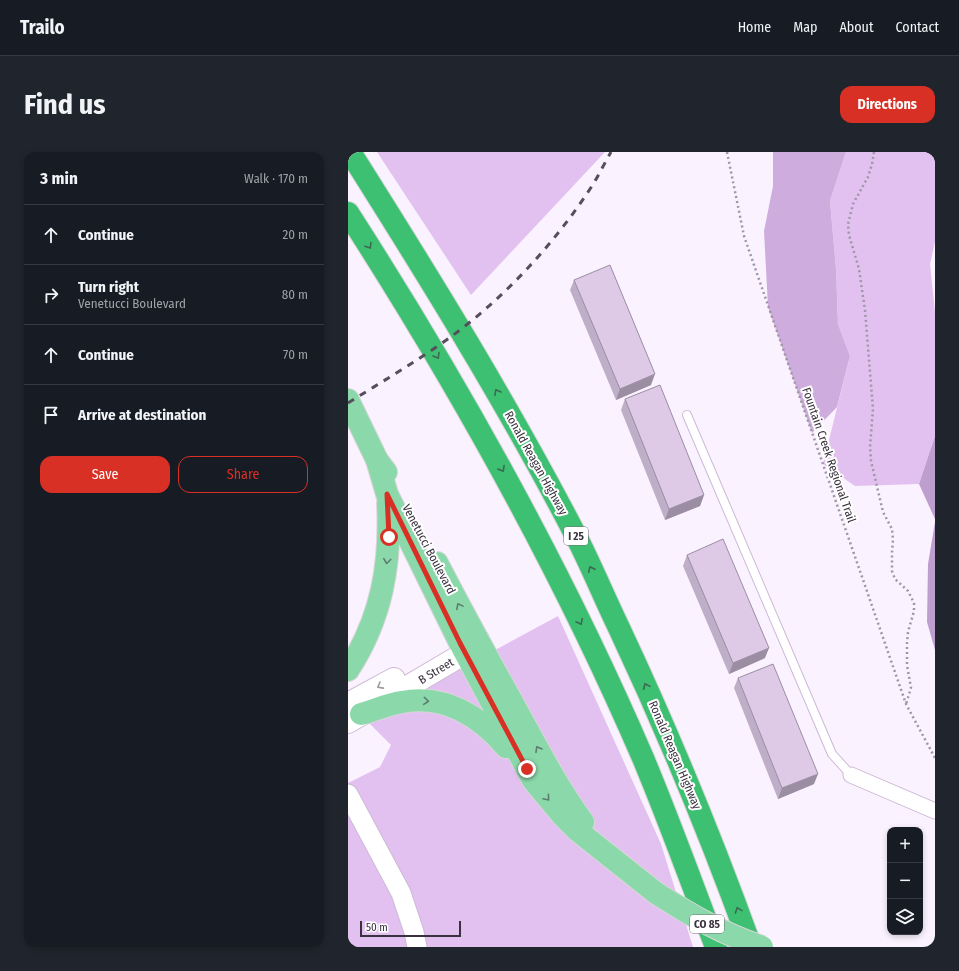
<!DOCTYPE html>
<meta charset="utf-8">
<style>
:root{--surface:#171b24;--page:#20242c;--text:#f1f3f6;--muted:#9ea1a6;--line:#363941;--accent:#d93025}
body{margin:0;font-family:"Fira Sans Condensed",sans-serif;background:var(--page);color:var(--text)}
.controls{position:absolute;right:12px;bottom:12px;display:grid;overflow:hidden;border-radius:8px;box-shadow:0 2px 6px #0003}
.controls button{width:36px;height:36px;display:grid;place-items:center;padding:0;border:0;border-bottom:1px solid var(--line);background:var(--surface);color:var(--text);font:20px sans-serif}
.scale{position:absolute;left:12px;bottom:10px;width:101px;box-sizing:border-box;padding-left:4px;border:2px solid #39313d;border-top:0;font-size:11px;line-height:14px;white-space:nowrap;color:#39313d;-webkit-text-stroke:3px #fff;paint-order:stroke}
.stop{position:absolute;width:12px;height:12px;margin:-9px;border:3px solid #d93025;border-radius:50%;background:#fff}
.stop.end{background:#d93025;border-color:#fff;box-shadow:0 1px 4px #0008}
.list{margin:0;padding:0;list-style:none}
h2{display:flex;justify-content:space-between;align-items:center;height:52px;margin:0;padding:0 16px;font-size:17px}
h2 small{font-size:13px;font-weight:400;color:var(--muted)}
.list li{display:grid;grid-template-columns:26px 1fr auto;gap:12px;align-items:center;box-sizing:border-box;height:60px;padding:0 16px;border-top:1px solid var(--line)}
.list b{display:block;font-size:15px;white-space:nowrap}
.list p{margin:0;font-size:13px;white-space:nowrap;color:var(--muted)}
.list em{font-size:13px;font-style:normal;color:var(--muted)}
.actions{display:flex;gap:8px;padding:12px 16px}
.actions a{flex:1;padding:9px 0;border:1px solid var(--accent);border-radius:12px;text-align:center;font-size:14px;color:var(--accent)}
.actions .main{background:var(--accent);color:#fff}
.icon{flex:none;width:22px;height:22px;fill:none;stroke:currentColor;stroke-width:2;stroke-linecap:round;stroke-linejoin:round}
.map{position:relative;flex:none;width:587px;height:795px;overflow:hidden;border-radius:12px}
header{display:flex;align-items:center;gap:24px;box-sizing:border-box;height:56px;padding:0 20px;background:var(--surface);border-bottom:1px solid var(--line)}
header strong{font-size:19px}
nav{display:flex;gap:22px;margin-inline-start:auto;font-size:14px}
.intro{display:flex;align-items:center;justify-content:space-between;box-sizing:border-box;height:96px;padding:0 24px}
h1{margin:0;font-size:28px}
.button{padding:10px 18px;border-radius:12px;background:var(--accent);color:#fff;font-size:14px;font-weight:700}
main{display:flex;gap:24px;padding:0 24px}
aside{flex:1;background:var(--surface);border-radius:12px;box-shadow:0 2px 6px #0003}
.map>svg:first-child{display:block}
.green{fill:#e2c1f1}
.forest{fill:#ceadde}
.water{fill:#be9ece}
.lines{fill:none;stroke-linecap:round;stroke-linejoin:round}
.service-casing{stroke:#ccb9d6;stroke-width:10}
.minor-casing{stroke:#ccb9d6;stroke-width:17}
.tertiary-casing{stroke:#ccb9d6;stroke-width:21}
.secondary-casing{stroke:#ccb9d6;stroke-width:24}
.primary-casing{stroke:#d7d6d8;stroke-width:24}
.motorway-casing{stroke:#d7d6d8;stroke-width:24}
.path{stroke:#9e96a2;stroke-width:2.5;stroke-dasharray:2 3;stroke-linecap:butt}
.service{stroke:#fff;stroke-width:8}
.minor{stroke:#fff;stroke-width:15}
.tertiary{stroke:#fff;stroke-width:19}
.secondary{stroke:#fff;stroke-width:22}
.primary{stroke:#8bd9aa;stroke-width:22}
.motorway{stroke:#3ec072;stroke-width:22}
.rail{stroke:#564e5a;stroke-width:3;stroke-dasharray:7 7;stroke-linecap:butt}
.primary-bridge-casing{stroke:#d7d6d8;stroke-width:24;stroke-linecap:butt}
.primary-bridge{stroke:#8bd9aa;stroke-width:22}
.wall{fill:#bfaec7}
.shaded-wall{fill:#9b8da2}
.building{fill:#decae7;stroke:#9b8da2}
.oneway{stroke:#3b6a52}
.oneway2{stroke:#5e7d6e}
.oneway3{stroke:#9c989e}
.route{stroke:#d93025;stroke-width:5}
.labels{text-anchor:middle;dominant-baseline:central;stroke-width:4;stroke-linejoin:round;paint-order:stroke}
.shield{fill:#fff;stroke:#746f77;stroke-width:1}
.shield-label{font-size:11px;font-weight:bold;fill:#39313d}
.street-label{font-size:12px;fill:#39313d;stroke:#fff}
</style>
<header>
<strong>Trailo</strong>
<nav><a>Home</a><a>Map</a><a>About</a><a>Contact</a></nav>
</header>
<div class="intro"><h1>Find us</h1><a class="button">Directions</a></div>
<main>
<aside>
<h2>3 min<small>Walk · 170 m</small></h2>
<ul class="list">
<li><svg class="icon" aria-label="ahead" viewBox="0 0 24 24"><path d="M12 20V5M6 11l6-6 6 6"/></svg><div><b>Continue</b></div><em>20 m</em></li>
<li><svg class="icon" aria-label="right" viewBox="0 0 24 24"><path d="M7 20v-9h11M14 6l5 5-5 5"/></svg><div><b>Turn right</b><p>Venetucci Boulevard</p></div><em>80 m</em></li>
<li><svg class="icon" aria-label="ahead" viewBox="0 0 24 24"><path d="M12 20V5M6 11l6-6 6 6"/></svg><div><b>Continue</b></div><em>70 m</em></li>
<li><svg class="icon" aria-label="arrive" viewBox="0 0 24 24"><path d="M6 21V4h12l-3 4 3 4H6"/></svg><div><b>Arrive at destination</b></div></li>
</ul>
<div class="actions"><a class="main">Save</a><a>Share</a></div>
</aside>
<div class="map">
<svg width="587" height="795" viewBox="0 0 587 795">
<rect width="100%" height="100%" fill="#faf2fe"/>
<g class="green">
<polygon points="29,0 257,0 123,143"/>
<polygon points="498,0 587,0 587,90 582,112 587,160 587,284 571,332 507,334 475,312 502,204 490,172 488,117 482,49"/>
<polygon points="210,464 313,692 345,795 0,795 0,631 32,615 43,593 18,568"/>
</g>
<polygon class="forest" points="425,0 498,0 482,49 488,117 490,172 502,204 489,255 464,281 420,155 416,79 425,34"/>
<g class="water">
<polygon points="587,284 587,367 571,332"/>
<polygon points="587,370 587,498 579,470 580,412"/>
</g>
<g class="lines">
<g class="service-casing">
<polyline id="service" points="339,263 484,602 503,623"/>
</g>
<g class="minor-casing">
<polyline id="minor" points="503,623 587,659"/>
</g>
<g class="tertiary-casing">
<polyline id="tertiary" points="0,642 53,741 66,780 69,795"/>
</g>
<g class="secondary-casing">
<g id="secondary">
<polyline points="0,552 46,527"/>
<polyline points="0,570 117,501 130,488"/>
</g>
</g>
<g class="primary-casing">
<g id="primary">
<polyline points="0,248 29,308 38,320"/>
<polyline points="29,308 39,342 112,491 185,628 214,663 230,679 308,741"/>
<path d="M89 411C116 463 144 514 173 566 192 601 211 637 235 670"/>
<path d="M0 518C34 466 43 412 40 351"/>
<path d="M13 562C27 558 40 552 54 550 96 542 132 564 158 595"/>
</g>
</g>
<g class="motorway-casing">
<g id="motorway">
<path d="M2 0C81 125 159 251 227 382 243 413 256 445 271 476 320 580 364 687 403 795"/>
<path d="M0 61C112 235 213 416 295 606 321 668 344 732 368 795"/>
</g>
</g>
<g class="path">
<polyline points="379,0 396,84 558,552 587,606"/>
<polyline points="526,0 524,12 520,25 505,52 500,72 501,83 511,117 517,158 525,257 522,295 523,309 535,360 544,377 545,388 544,400 544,419 547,427 560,439 566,451 566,459 560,480 559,491 559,513 563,536 558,552"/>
</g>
<use href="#service" class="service"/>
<use href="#minor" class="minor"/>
<use href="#tertiary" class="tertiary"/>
<use href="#secondary" class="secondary"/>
<use href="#primary" class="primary"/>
<use href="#motorway" class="motorway"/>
<path class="rail" d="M0 251C35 229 71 208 104 184 157 145 206 92 242 37 250 25 256 12 263 0"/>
<g class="primary-bridge-casing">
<path id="primary-bridge" d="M308 741C344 764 373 781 414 795"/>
</g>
<use href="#primary-bridge" class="primary-bridge"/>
</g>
<g class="wall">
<polygon points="226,128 303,233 268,248 222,138"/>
<polygon points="277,247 356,343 352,354 317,368 273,258"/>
<polygon points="339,403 417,506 381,522 335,414"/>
<polygon points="390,526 466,632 430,647 386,536"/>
</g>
<g class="shaded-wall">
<polygon points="307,222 303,233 268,248 272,237"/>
<polygon points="356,343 352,354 317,368 321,357"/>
<polygon points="421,496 417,506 381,522 385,511"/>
<polygon points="470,622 466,632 430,647 434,636"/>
</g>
<g class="building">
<polygon points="262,113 307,222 272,237 226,128"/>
<polygon points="312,233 356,343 321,357 277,247"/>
<polygon points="375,387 421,496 385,511 339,403"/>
<polygon points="425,512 470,622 434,636 390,526"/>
</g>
<defs><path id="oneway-chevron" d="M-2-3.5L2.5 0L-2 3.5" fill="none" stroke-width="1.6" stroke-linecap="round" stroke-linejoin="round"/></defs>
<g class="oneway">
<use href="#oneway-chevron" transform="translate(21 94) rotate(58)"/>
<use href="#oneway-chevron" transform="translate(89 204) rotate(59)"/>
<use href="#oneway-chevron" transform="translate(149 240) rotate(-119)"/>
<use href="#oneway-chevron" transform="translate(154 317) rotate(61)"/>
<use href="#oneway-chevron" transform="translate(243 417) rotate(-115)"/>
<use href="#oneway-chevron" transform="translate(232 470) rotate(63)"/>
<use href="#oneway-chevron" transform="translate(298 534) rotate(-114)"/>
<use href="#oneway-chevron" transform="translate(390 758) rotate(-110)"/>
</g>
<g class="oneway2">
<use href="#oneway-chevron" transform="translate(39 409) rotate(97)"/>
<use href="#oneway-chevron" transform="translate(111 454) rotate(-118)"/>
<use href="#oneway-chevron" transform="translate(78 549) rotate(5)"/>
<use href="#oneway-chevron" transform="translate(190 597) rotate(-120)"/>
<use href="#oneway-chevron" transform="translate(199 646) rotate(50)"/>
</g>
<use class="oneway3" href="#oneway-chevron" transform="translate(32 534) rotate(151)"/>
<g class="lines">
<polyline class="route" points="41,385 39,342 112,491 179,617"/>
</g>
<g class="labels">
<g class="shield">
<rect x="216" y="375" width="24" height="18" rx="3"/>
<rect x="342" y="763" width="34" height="18" rx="3"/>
</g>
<g class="shield-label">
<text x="228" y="384">I 25</text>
<text x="359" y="772">CO 85</text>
</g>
<g class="street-label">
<text transform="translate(481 303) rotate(71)">Fountain Creek Regional Trail</text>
<text transform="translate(188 311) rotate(61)">Ronald Reagan Highway</text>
<text transform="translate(81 397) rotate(62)">Venetucci Boulevard</text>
<text transform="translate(88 519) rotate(-31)">B Street</text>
<text transform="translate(327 603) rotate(67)">Ronald Reagan Highway</text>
</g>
</g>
</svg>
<div class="controls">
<button>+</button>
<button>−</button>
<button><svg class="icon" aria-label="layers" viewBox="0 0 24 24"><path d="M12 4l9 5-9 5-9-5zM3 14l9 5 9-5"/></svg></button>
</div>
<div class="scale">50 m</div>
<div class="stop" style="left:41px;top:385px"></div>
<div class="stop end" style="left:179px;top:617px"></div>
</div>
</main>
